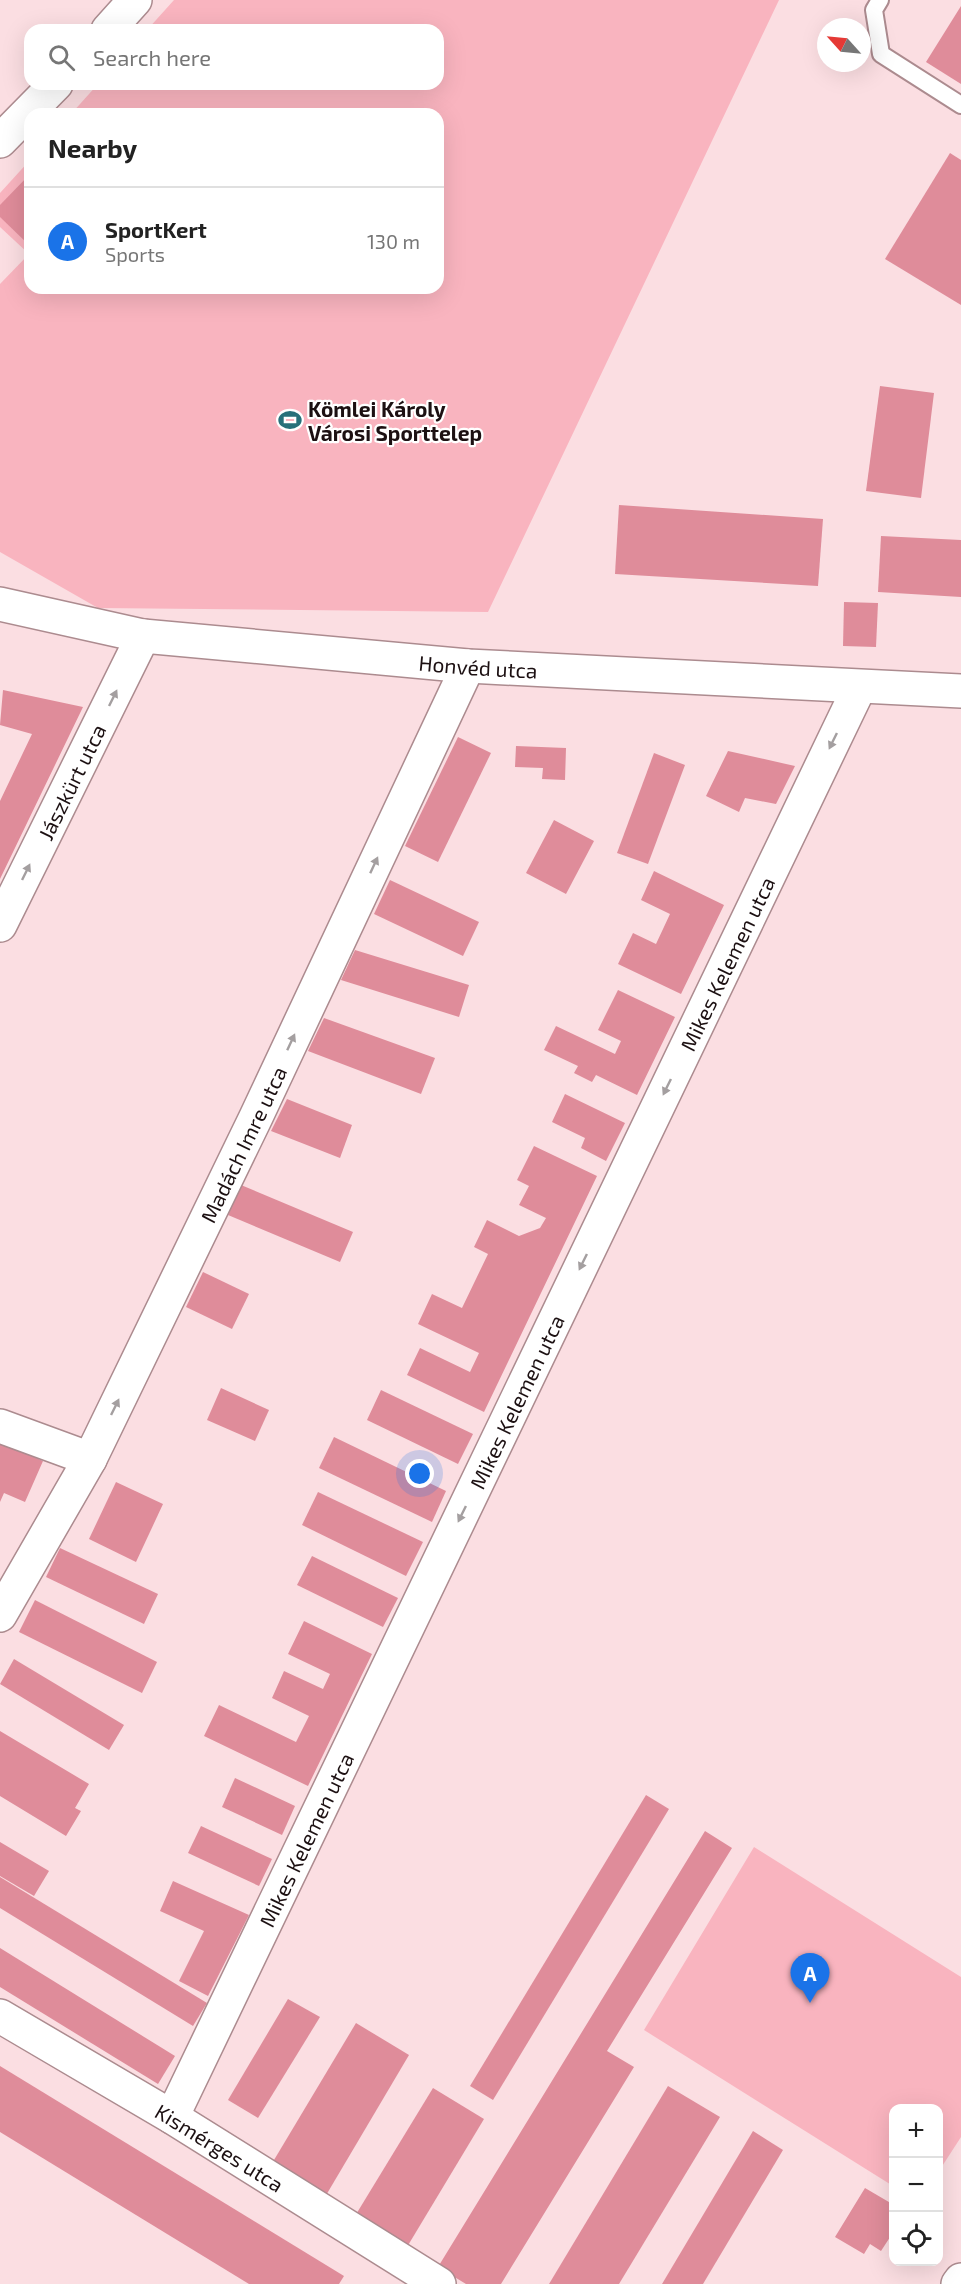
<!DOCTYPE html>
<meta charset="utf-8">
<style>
:root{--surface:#fff;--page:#f6f6f6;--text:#222;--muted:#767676;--line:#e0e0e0;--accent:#1a73e8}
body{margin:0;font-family:"Exo 2",sans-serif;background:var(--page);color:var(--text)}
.controls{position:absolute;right:18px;bottom:18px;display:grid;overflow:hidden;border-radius:12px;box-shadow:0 6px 24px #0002}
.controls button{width:54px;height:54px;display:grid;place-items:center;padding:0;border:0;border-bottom:2px solid var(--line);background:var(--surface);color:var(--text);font:30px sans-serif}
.compass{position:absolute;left:817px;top:18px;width:54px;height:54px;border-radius:50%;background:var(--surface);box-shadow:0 6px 24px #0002;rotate:297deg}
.you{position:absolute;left:420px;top:1474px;width:21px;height:21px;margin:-15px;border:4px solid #fff;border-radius:50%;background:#1a73e8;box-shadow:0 0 0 9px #1a73e833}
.badge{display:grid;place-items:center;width:39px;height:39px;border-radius:50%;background:var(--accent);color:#fff;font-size:20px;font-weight:700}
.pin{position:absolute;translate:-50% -50px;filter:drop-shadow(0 2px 3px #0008)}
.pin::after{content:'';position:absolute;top:32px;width:21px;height:18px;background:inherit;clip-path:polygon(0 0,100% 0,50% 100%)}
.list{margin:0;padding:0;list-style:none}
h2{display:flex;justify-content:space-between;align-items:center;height:78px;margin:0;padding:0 24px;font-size:26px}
h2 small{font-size:20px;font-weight:400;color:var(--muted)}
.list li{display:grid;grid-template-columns:39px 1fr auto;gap:18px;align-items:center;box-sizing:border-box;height:108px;padding:0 24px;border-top:2px solid var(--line)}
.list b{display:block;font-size:22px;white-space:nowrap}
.list p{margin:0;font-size:20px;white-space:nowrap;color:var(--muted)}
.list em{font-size:20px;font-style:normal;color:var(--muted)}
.icon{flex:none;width:33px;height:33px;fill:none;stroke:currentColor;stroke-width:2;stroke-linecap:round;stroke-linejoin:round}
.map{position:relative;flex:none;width:961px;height:2284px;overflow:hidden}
.search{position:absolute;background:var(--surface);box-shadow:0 6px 24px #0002;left:24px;top:24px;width:420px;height:66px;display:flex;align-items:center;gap:15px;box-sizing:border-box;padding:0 21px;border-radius:18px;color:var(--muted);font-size:22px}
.panel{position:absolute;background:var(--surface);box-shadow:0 6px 24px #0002;left:24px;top:108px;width:420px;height:186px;border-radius:18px}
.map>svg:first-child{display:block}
.green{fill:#f9b4bf}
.building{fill:#df8c9a}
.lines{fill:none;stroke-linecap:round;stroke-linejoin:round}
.service-casing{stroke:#ac8b8f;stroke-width:20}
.minor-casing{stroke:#ac8b8f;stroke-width:36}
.tertiary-casing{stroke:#ac8b8f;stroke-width:36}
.service{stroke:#fff;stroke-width:16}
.minor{stroke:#fff;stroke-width:33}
.tertiary{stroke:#fff;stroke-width:33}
.oneway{fill:#a49fa0}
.labels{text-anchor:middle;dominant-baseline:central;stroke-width:4.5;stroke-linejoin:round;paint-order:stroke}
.poi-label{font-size:21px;font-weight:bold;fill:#1c1012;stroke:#fff;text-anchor:start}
.street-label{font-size:21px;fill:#1c1012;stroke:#fff}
</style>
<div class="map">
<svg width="961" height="2284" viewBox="0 0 961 2284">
<rect width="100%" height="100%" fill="#fbdee2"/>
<g class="green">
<polygon points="174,0 779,0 488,612 98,608 0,552 0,284 29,254 0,227 0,193 30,160 30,288 438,288 438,114 71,114 98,84 438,84 438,30 147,30"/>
<polygon points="754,1847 961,1977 961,2137 939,2171 938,2108 894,2108 893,2186 644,2030"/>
</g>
<g class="building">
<polygon points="961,6 961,84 926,62"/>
<polygon points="950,153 961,160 961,305 885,259"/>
<polygon points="30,174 30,246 0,217 0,205"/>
<polygon points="880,386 934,393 921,498 866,491"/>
<polygon points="619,505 823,519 818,586 615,574"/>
<polygon points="881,536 961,540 961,597 878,592"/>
<polygon points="844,602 878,603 876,647 843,646"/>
<polygon points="3,690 83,707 0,879 0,801 32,734 0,725"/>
<polygon points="458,737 491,753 438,862 405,846"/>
<polygon points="516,746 566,748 565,780 542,779 543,768 515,767"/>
<polygon points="728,751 795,766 776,804 745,798 739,812 706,796"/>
<polygon points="654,753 685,765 648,864 617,853"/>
<polygon points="554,820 594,841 566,894 526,873"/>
<polygon points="654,871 724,905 681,994 618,964 633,933 656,944 670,914 641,900"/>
<polygon points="390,880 479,922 463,956 374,914"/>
<polygon points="355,950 469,985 459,1017 341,980"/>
<polygon points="618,990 675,1017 637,1095 596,1075 592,1082 574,1073 578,1066 544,1050 556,1026 615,1054 621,1041 598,1030"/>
<polygon points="324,1018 435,1058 421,1094 308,1051"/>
<polygon points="565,1094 625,1123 606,1161 581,1148 585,1138 552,1122"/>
<polygon points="287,1099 352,1125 340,1158 271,1131"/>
<polygon points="534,1146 597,1176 484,1412 407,1375 420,1348 470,1372 479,1353 418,1324 432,1294 462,1308 488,1254 474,1247 487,1220 519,1236 540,1228 546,1218 519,1205 529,1186 517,1180"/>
<polygon points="241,1185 353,1232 340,1262 228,1215"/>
<polygon points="203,1272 249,1294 232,1329 186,1307"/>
<polygon points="221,1388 269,1410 255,1441 207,1420"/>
<polygon points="381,1390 473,1434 458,1464 367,1420"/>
<polygon points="334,1437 446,1491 432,1522 319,1468"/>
<polygon points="0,1442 43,1461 25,1502 4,1493 0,1502"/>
<polygon points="116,1482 163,1504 136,1562 89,1539"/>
<polygon points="318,1492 423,1542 406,1576 302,1525"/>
<polygon points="60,1548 158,1594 144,1624 46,1577"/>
<polygon points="312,1556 398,1598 383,1627 297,1585"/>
<polygon points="35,1600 157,1662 142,1693 19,1632"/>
<polygon points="304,1621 372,1654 308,1786 204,1736 219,1705 296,1742 309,1716 272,1698 284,1671 323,1689 330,1674 288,1654"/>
<polygon points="14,1659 124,1725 109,1750 0,1684"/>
<polygon points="0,1731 89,1784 75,1808 81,1811 66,1836 0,1796"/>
<polygon points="235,1778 295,1806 282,1835 222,1807"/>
<polygon points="646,1795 669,1809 493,2100 470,2086"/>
<polygon points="201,1826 272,1859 259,1886 188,1853"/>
<polygon points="705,1831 732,1848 607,2051 634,2067 501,2284 466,2284 438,2267"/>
<polygon points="0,1842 49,1871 34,1896 0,1876"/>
<polygon points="0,1877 207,2003 193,2026 0,1908"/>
<polygon points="173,1881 249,1915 208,1996 179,1981 204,1931 160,1911"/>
<polygon points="0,1948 175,2056 158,2084 0,1987"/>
<polygon points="288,1999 320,2017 258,2118 228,2100"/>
<polygon points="356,2023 409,2055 325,2197 271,2165"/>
<polygon points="0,2066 344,2276 339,2284 249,2284 0,2132"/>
<polygon points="668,2086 720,2117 619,2284 549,2284"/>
<polygon points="433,2088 484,2119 407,2247 355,2216"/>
<polygon points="753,2131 783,2150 703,2284 662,2284"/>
<polygon points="865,2188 894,2205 894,2231 881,2251 870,2244 864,2254 835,2237"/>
</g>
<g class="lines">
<g class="service-casing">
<polyline id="service" points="880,0 874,10 881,54 961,105"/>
</g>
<g class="minor-casing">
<g id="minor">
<path id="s1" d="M0 604 143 636 468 666 961 691"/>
<path id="s2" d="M0 925 143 636"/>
<polyline points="0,1426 90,1459"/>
<path id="s3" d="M0 1615 90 1459 256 1117 468 666"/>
<path id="s4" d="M0 2016 172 2117 439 2284"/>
<path id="s5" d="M172 2117 859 688"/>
<polyline points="958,2284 961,2280"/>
</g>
</g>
<g class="tertiary-casing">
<g id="tertiary">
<polyline points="108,30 135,0"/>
<polyline points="0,141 56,84"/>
</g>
</g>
<use href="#service" class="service"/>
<use href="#minor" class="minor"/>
<use href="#tertiary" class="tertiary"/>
</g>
<defs><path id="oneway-solid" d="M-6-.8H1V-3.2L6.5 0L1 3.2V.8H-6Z" transform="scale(1.5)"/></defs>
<g class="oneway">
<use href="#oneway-solid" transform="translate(113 698) rotate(-64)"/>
<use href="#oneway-solid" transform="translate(833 741) rotate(116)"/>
<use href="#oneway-solid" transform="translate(374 865) rotate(-65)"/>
<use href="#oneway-solid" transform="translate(26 872) rotate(-64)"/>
<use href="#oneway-solid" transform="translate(291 1042) rotate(-65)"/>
<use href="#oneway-solid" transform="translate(667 1087) rotate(116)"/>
<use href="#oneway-solid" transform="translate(583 1262) rotate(116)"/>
<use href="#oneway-solid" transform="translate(115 1407) rotate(-64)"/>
<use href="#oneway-solid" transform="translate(462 1514) rotate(116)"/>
</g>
<defs>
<g id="stadium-bare" transform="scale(1.8)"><path d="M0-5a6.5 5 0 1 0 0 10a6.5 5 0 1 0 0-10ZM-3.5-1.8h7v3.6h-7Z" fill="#27707a" stroke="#fff" stroke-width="2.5" paint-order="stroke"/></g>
</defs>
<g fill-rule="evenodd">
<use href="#stadium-bare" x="290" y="420"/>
</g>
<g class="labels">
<g class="poi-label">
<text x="308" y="408">Kömlei Károly<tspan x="308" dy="24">Városi Sporttelep</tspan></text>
</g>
<g class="street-label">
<text stroke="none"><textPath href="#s1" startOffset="483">Honvéd utca</textPath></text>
<text stroke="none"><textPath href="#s2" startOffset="160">Jászkürt utca</textPath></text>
<text stroke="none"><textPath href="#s5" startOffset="1280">Mikes Kelemen utca</textPath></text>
<text stroke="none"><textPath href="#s3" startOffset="530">Madách Imre utca</textPath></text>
<text stroke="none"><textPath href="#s5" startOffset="794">Mikes Kelemen utca</textPath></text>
<text stroke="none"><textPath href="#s5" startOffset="308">Mikes Kelemen utca</textPath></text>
<text stroke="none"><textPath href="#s4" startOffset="256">Kismérges utca</textPath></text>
</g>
</g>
</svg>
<div class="controls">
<button>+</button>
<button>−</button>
<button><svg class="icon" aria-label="locate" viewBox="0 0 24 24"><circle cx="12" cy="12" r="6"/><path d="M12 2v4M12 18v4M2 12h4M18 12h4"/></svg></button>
</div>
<svg class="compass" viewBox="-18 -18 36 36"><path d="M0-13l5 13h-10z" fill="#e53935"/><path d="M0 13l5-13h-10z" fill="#767676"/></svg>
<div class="you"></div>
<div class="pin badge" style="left:810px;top:2003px">A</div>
<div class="search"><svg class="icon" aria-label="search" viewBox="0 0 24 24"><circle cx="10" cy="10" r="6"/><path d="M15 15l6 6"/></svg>Search here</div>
<section class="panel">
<h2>Nearby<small></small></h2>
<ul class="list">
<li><span class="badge">A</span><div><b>SportKert</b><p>Sports</p></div><em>130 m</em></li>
</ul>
</section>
</div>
